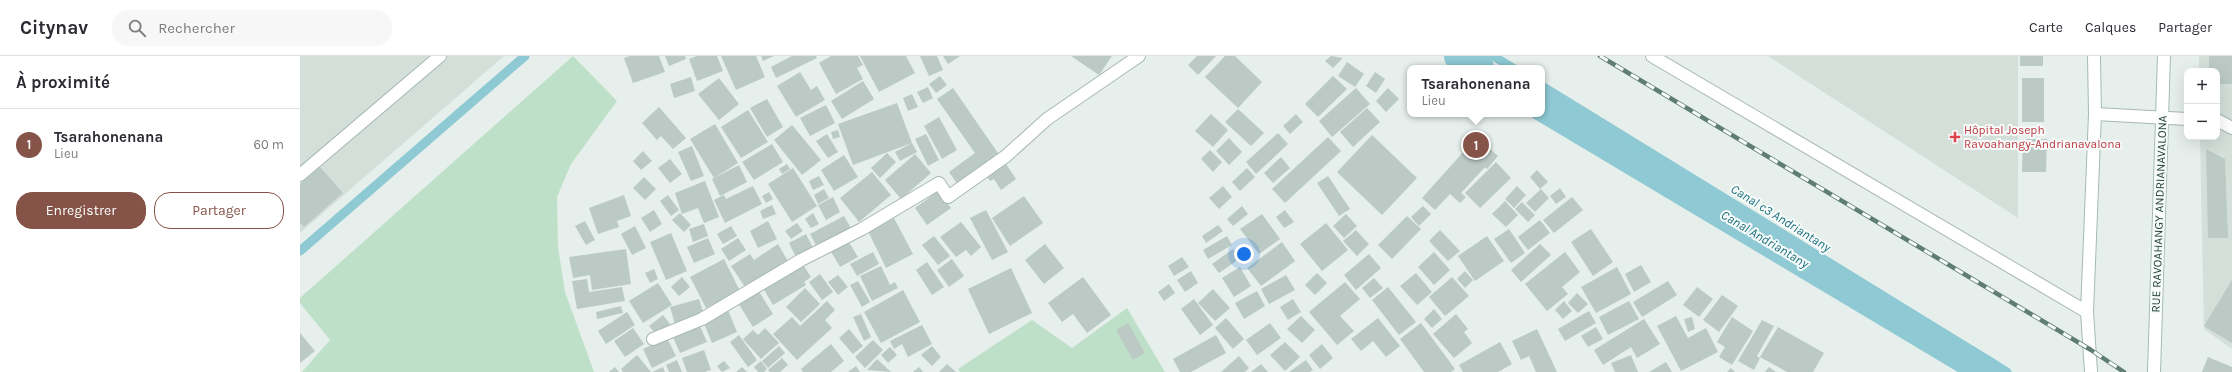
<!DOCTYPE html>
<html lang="fr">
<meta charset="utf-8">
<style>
:root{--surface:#fff;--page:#f7f7f7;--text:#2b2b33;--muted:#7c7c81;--line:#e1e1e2;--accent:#855347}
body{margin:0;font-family:Karla,sans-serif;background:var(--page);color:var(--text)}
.controls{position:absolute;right:12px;top:12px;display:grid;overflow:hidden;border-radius:8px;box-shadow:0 4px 16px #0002}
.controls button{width:36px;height:36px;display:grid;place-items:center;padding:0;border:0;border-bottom:1px solid var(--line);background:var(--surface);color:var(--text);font:20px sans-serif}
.you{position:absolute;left:944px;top:198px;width:14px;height:14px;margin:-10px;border:3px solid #fff;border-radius:50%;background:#1a73e8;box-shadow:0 0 0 6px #1a73e833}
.badge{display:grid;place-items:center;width:26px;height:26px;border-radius:50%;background:var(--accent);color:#fff;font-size:13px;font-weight:700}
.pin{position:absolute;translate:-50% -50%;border:2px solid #fff;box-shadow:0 1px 4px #0006}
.popup{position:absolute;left:1107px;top:9px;width:138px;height:52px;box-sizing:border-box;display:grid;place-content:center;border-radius:8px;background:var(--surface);filter:drop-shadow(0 1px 3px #0005);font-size:13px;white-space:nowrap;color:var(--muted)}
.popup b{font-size:15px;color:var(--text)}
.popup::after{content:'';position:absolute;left:50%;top:100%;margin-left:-8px;border:8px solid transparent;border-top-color:var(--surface)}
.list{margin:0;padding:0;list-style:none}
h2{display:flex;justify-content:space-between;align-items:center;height:52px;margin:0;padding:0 16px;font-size:17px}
h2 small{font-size:13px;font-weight:400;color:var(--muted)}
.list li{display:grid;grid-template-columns:26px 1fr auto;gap:12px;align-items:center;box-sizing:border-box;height:72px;padding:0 16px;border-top:1px solid var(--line)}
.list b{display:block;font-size:15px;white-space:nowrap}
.list p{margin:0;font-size:13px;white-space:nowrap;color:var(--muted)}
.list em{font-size:13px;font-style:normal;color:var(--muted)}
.actions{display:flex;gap:8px;padding:12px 16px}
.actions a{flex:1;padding:9px 0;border:1px solid var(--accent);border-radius:16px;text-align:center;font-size:14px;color:var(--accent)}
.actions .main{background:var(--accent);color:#fff}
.icon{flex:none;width:22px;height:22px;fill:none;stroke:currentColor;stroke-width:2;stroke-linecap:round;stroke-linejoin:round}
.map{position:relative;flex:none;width:1932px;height:316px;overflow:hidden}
header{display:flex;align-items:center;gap:24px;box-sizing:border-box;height:56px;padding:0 20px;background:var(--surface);border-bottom:1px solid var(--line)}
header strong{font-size:19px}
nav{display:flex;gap:22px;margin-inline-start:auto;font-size:14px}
.search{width:280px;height:36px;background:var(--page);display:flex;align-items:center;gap:10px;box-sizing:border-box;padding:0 14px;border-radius:16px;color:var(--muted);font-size:15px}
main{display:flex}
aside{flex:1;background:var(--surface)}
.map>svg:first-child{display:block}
.built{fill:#d4dfda}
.green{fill:#bfe0c8}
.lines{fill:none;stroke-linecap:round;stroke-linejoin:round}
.stream{stroke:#8ec9d4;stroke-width:9}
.canal{stroke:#8ec9d4;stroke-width:30}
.building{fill:#bbcac4}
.service-casing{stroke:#a8b8b2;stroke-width:14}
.pedestrian-casing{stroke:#a8b8b2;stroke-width:14}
.minor-casing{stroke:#a8b8b2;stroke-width:14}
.secondary-casing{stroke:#a4bbb3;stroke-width:14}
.service{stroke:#fff;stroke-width:12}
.pedestrian{stroke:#fff;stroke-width:12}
.minor{stroke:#fff;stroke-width:12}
.secondary{stroke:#fff;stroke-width:12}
.rail-casing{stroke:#5f7d75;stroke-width:4.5}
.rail{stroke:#f7fbf9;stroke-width:3;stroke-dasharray:9;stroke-linecap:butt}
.health-dot{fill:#e0444e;stroke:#f7fbf9;stroke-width:1.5}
.labels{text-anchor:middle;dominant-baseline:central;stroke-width:4;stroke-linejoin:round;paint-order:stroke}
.health-label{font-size:12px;fill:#be3a42;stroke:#f7fbf9;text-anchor:start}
.street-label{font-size:12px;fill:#24423a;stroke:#f7fbf9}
.water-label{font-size:13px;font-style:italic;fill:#1c6f80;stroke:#f7fbf9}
</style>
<header>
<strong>Citynav</strong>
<div class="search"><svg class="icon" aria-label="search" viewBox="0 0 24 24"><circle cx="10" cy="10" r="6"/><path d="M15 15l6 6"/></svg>Rechercher</div>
<nav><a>Carte</a><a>Calques</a><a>Partager</a></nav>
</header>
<main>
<aside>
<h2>À proximité<small></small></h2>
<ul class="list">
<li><span class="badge">1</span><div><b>Tsarahonenana</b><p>Lieu</p></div><em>60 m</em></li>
</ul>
<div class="actions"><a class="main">Enregistrer</a><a>Partager</a></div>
</aside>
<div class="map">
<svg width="1932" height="316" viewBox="0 0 1932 316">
<rect width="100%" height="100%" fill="#e6efeb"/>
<g class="built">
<polygon points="0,0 204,0 0,177"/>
<polygon points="1468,0 1718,0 1718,162"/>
<polygon points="1899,0 1932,0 1932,293 1904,273 1900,81 1917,81 1917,15 1899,15"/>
</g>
<g class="green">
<polygon points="273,0 317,45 271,108 257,141 258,191 265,236 294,316 2,316 30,284 0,247 0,242"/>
<polygon points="827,252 865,316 660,316 658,313 732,264 772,292"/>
</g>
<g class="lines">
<g class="stream">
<polyline points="1193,0 1213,12"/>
<polyline points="1242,30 1707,316"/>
<polyline points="0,195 225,0"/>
</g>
<g class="canal">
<polyline points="1159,0 1179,12"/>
<polyline points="1242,50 1687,316"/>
</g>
</g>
<g class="building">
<polygon points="330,0 359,0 365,16 333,27 324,2"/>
<polygon points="365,0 385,0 386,3 369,10"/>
<polygon points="397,0 417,0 423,15 397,25 389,3"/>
<polygon points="421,0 456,0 465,21 436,34"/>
<polygon points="461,0 474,0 463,5"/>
<polygon points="492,0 516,0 517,2 476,22 471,11"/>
<polygon points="531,0 558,0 563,9 557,12 563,23 536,38 519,7"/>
<polygon points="560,0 606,0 615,17 579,36"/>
<polygon points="620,0 637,0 643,14 629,20"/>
<polygon points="643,0 660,0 648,8"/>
<polygon points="771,0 812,0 799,19"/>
<polygon points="897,0 916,0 898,19 888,9"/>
<polygon points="925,0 935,0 962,26 938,52 905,21"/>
<polygon points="1031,0 1043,2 1033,12 1025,5"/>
<rect x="1720" y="0" width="23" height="10"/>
<polygon points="1909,0 1932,0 1932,28 1917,28 1917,15 1909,15"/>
<polygon points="1047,6 1064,18 1055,31 1038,20"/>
<polygon points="500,16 511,34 517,30 525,44 496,61 477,30"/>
<polygon points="1075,16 1085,23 1076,37 1066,30"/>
<polygon points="640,20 647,29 636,37 629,28"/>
<polygon points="1033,20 1047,33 1018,61 1005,48"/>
<polygon points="391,21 395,35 374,42 370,28"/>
<polygon points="419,22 439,48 419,64 398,38"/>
<rect x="1722" y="22" width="22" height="44"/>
<polygon points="563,25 574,43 542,63 531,45"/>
<polygon points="628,31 633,42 623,47 617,36"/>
<polygon points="653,32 700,100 658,129 649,116 675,97 637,43"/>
<polygon points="1056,32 1070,48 1032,81 1019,65"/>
<polygon points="1088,32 1099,43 1086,56 1076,45"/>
<polygon points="612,38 618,51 608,55 603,42"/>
<polygon points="467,43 483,71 467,81 450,52"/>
<polygon points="597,47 612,87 553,109 538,68"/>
<polygon points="526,49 535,67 510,80 500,62"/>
<polygon points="359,51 386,82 373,93 361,80 357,84 342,67"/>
<polygon points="1067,52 1080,66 1053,91 1040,76"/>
<polygon points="938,53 964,77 951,90 925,66"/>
<polygon points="448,54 468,86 441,102 421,71"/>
<polygon points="911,58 928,74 913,91 895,75"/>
<polygon points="996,58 1003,66 990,78 983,70"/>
<polygon points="639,61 657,94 642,103 624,70"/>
<polygon points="415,68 438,107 414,122 390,83"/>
<polygon points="492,69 521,104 502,119 474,84"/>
<polygon points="538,74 540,81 533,83 531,76"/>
<polygon points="978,77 988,88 956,118 946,106"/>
<polygon points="527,78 538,96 528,102 516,85"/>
<polygon points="626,78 639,104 628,110 615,83"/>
<polygon points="1072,79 1117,122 1082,159 1037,116"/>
<polygon points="1028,81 1041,95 985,147 972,133"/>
<polygon points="929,82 942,96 929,109 916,95"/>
<polygon points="1175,83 1182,89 1177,95 1170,88"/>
<polygon points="1723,83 1747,83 1746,116 1722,116"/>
<polygon points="612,87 617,96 600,105 595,96"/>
<polygon points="472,88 483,106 454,124 442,106"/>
<polygon points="392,90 404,120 391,125 378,96"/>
<polygon points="1188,91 1198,100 1187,113 1185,111 1161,137 1166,141 1160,147 1150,138 1135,154 1122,142 1166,93 1178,104"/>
<polygon points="1906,93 1925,103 1928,182 1908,182"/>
<polygon points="910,94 922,106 913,116 901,103"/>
<polygon points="343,95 352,105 341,114 333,105"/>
<polygon points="587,97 596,106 580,122 571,112"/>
<polygon points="615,98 631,117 601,143 585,124"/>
<polygon points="544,99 558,121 534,135 521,114"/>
<polygon points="981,101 990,112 973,127 964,117"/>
<polygon points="370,103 382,118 370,127 358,112"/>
<polygon points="704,105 716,123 701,134 694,123 690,125 685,118"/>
<polygon points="1196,106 1211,122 1180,152 1165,137"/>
<polygon points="487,108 490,113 482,118 479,113"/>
<polygon points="439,109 447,126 420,140 412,123"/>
<polygon points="20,111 43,137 4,171 0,167 0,128"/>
<polygon points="493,112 517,150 492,166 468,128"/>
<polygon points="947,112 955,121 940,135 932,126"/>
<polygon points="1237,114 1248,126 1240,133 1230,121"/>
<polygon points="572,116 591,139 559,166 540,142"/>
<polygon points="519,120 524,129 513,134 509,125"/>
<polygon points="1028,120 1050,153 1039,160 1017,127"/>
<polygon points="344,121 356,133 345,144 333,132"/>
<polygon points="405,125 419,161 404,167 398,152 382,158 375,137"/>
<polygon points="453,130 462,148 425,167 414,144 424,139 426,143"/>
<polygon points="923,130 932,141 919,153 909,142"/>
<polygon points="1217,130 1226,139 1214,152 1205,143"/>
<polygon points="1260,132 1266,141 1256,148 1250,140"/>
<polygon points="524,133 529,142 518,148 514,139"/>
<polygon points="1241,133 1249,142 1235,156 1226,147"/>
<polygon points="638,135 651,152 627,169 615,152"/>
<polygon points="469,136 473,143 466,147 462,140"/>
<polygon points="324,139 331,160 317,165 319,171 298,178 289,152"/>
<polygon points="368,139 379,154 371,160 360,145"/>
<polygon points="724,140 743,167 710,190 692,162"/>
<polygon points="533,141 540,156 526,164 518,149"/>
<polygon points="1272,141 1283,154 1254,177 1243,164"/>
<polygon points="1205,145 1218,159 1206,171 1192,158"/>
<polygon points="1222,146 1235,159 1228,166 1215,153"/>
<polygon points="472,149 476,158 463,163 460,155"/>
<polygon points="942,150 948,158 933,170 927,163"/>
<polygon points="1123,150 1131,158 1119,170 1111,161"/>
<polygon points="354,154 362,168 350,176 341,162"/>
<polygon points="686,154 708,196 692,204 670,162"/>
<polygon points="985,154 994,166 984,172 976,161"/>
<polygon points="380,157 391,169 384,176 372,164"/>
<polygon points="513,157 519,168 511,172 505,163"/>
<polygon points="962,158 980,183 959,198 940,173"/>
<polygon points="1046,158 1057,170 1044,182 1033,170"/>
<polygon points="544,160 552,174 518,193 510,178"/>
<polygon points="1107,160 1121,173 1092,203 1078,189"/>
<polygon points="594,162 613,198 586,212 568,175"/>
<polygon points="1240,164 1250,177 1228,194 1218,181"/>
<polygon points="285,165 295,184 286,189 275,170"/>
<polygon points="468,165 477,183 458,192 450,175"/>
<polygon points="661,166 681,191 671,200 666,194 656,201 640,181"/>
<polygon points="497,167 503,175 491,183 485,175"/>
<polygon points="1026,167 1048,194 1022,215 1000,188"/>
<polygon points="404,168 408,180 393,186 389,173"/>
<polygon points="918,169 923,175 906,187 902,180"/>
<polygon points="335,170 346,192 332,199 321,178"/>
<polygon points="431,170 437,180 423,188 417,178"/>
<polygon points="1209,173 1225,197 1211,207 1194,183"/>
<polygon points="1291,173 1313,206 1293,220 1271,186"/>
<polygon points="1056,174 1069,188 1057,200 1043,185"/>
<polygon points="1140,174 1160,195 1148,205 1129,185"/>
<polygon points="371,177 387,215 366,224 350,186"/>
<polygon points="506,178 514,194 497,203 489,187"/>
<polygon points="634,180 650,200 638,209 622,189"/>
<polygon points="927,180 932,189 908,203 903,194"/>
<polygon points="1187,180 1204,205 1175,225 1158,200"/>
<polygon points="408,182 415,198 394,207 387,191"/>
<polygon points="438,182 446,194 429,205 421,193"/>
<polygon points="547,183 558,201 540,211 530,194"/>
<polygon points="982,186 995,205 961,230 947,212"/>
<polygon points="478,188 489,207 447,234 431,210 450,198 454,204"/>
<polygon points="745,188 764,212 744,228 725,204"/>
<polygon points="1240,188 1251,199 1221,226 1211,214"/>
<polygon points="326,193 331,228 292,234 290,219 273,222 269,201"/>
<polygon points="933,193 939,203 919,217 912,208"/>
<polygon points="573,196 579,208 557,220 550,208"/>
<polygon points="1134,196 1150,214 1134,229 1118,211"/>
<polygon points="1265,196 1280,216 1262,231 1268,238 1247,255 1225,228"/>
<polygon points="1069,198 1081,212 1056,234 1044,219"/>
<polygon points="882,201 889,211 874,220 868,210"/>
<polygon points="424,203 440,235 406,252 390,221"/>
<polygon points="652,203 664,220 649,231 637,214"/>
<polygon points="627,206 644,231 632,239 616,214"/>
<polygon points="502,207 511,221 504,226 506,229 473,249 463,232"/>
<polygon points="1341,209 1351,226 1334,236 1325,218"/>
<polygon points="581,210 590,229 595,226 598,232 572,245 560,220"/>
<polygon points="940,211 951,230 934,241 922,222"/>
<polygon points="1317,211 1331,238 1296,257 1281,231"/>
<polygon points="711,212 732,257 689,278 668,233"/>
<polygon points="354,213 358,223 350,227 345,217"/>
<polygon points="891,215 898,227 885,236 877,224"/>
<polygon points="1165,215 1173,224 1165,232 1157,223"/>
<polygon points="1017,217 1027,227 1015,239 1005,229"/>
<polygon points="1116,217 1132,236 1117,249 1100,230"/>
<polygon points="520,218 533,236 522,244 509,226"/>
<polygon points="538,219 548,231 538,239 528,226"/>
<polygon points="986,219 995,234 969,248 961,233"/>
<polygon points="382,221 390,231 379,240 371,231"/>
<polygon points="783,221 811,259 787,277 773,258 762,266 748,247"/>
<polygon points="1152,221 1169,240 1145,260 1129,241"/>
<polygon points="1074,222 1083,232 1070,242 1062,232"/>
<polygon points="287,223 289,236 322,231 325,245 277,253 272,225"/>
<polygon points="1932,224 1932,287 1904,270"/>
<polygon points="558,225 570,246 562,251 550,229"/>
<polygon points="1368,225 1377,239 1342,261 1333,246"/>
<polygon points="1045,226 1060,243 1040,260 1054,275 1037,289 1009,256"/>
<polygon points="358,227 372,249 343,267 329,245"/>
<polygon points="869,228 875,237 864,245 858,236"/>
<polygon points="1088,231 1116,266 1099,279 1072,244"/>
<polygon points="1397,231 1413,243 1399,261 1383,249"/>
<polygon points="505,232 520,248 501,266 486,251"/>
<polygon points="913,233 930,252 915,265 898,247"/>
<polygon points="458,234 473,258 453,271 438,247"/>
<polygon points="603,234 620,266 581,287 564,256"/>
<polygon points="957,235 965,250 944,263 935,247"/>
<polygon points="1277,237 1288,248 1278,257 1268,247"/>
<polygon points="1422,239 1438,250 1419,276 1403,264"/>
<polygon points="399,243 404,259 375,268 370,251"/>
<polygon points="894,243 913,269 900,279 881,253"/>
<polygon points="993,243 1001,256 988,264 980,251"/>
<polygon points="527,245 535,254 525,264 532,272 497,304 473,278 492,261 500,270"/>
<polygon points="1264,245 1272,255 1263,263 1255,254"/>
<polygon points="1329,245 1339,263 1308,279 1299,261"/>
<polygon points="321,250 323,257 297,263 296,256"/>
<polygon points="1134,253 1142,263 1132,272 1124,263"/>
<polygon points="428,254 437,276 412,287 403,265"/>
<polygon points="1289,255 1296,267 1265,285 1258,273"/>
<polygon points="327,256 335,269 306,288 298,275"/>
<polygon points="561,258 571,281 564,285 553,261"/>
<polygon points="1156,258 1168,273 1164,276 1172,287 1154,302 1133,278"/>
<polygon points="363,259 370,268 357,279 349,270"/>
<polygon points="1001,260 1015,274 1002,287 987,273"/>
<polygon points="1376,260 1388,282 1406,272 1418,296 1381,315 1357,270"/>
<polygon points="1392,261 1395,273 1388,276 1384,263"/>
<polygon points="1432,261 1453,275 1432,309 1419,301 1425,291 1417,286"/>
<polygon points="926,262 944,283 933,293 915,272"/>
<polygon points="1078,262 1100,290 1086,301 1073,285 1061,295 1051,283"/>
<polygon points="1344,263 1360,288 1337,302 1331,291 1303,309 1294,294"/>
<polygon points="1462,264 1474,270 1457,300 1460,302 1454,314 1438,305"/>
<polygon points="828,267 845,297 833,304 816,274"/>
<polygon points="970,267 981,282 957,299 946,284"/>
<polygon points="1121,267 1155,313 1151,316 1124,316 1100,283"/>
<polygon points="399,268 407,286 380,297 372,279"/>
<polygon points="622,269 632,288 608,301 602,288 594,293 590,285"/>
<polygon points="1296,271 1303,283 1288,291 1281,280"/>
<polygon points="1478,271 1524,297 1513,316 1487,316 1460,301"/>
<polygon points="333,272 344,288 325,301 314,285"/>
<polygon points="465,272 479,287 461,303 443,283 453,274 458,279"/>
<polygon points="549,273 563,290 553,298 539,282"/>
<polygon points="1237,273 1257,316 1236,316 1229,300 1221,304 1212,285"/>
<polygon points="0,277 15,295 0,307"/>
<polygon points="439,279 457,304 448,311 430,286"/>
<polygon points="916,279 926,297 891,316 880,316 873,303"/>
<polygon points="367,282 376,300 352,312 343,293"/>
<polygon points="573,284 583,294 565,312 555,301"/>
<polygon points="985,286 1000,301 985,315 970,299"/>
<polygon points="1200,286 1212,308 1198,316 1163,316 1159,309"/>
<polygon points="531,288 544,305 531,316 503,316 501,313"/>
<polygon points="1022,288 1033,302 1020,313 1009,299"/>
<polygon points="479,290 485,297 468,312 462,305"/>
<polygon points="632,290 641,301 632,310 621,299"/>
<polygon points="590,291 597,299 588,307 581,299"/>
<polygon points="404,294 411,314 405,316 387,316 382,302"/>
<polygon points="337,299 351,316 323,316 321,313"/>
<polygon points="1331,299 1338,316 1315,316 1311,307"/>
<polygon points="939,300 949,312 945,316 921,316"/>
<polygon points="1908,301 1932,311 1932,316 1902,316"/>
<polygon points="482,302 488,309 480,316 470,316 468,314"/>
<polygon points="577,303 591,316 567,314"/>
<polygon points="377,304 382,316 369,316 366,309"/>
<polygon points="1006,304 1013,314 1010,316 989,316"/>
<polygon points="424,305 430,312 422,316 417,310"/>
<polygon points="461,305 467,313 464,316 458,316 454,311"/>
<polygon points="1366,306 1372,316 1349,316"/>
<polygon points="647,308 656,316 639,316"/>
<polygon points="961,308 968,316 951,316"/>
<polygon points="556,310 560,316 548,316"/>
<polygon points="315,311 319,316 309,316"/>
<polygon points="363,311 365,316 352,316"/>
<polygon points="442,311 447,316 436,316"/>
<polygon points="619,311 623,316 613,316"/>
<polygon points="1469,311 1476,316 1465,316"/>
<polygon points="1431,312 1435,316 1427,316"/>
</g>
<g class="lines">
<g class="service-casing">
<g id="service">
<polyline points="1795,58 1887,63"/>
<polyline points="1917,64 1932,72"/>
<polyline points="0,119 140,0"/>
</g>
</g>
<g class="pedestrian-casing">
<polyline id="pedestrian" points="353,283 402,263 501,204 562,173 639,127 648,141 706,100 747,63 839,0"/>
</g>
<g class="minor-casing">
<polyline id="minor" points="1352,0 1787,256"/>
</g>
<g class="secondary-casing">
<g id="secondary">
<polyline points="1791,316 1787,256 1795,58 1794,0"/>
<polyline points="1854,316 1864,0"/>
</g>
</g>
<use href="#service" class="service"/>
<use href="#pedestrian" class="pedestrian"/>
<use href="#minor" class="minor"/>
<use href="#secondary" class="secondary"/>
<g class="rail-casing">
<polyline id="rail" points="1300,0 1791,294 1824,316"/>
</g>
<use href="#rail" class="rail"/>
</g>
<path class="health-dot" d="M1653 75h4v4h4v4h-4v4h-4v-4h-4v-4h4z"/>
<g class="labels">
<g class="health-label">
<text x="1664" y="74">Hôpital Joseph<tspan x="1664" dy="14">Ravoahangy-Andrianavalona</tspan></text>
</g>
<g class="street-label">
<text transform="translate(1859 158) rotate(-88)">RUE RAVOAHANGY ANDRIANAVALONA</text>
</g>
<g class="water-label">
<text transform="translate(1481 162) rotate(32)">Canal c3 Andriantany</text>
<text transform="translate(1465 183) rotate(31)">Canal Andriantany</text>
</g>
</g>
</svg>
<div class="controls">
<button>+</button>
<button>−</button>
</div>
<div class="you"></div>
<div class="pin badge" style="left:1176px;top:89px">1</div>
<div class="popup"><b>Tsarahonenana</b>Lieu</div>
</div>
</main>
